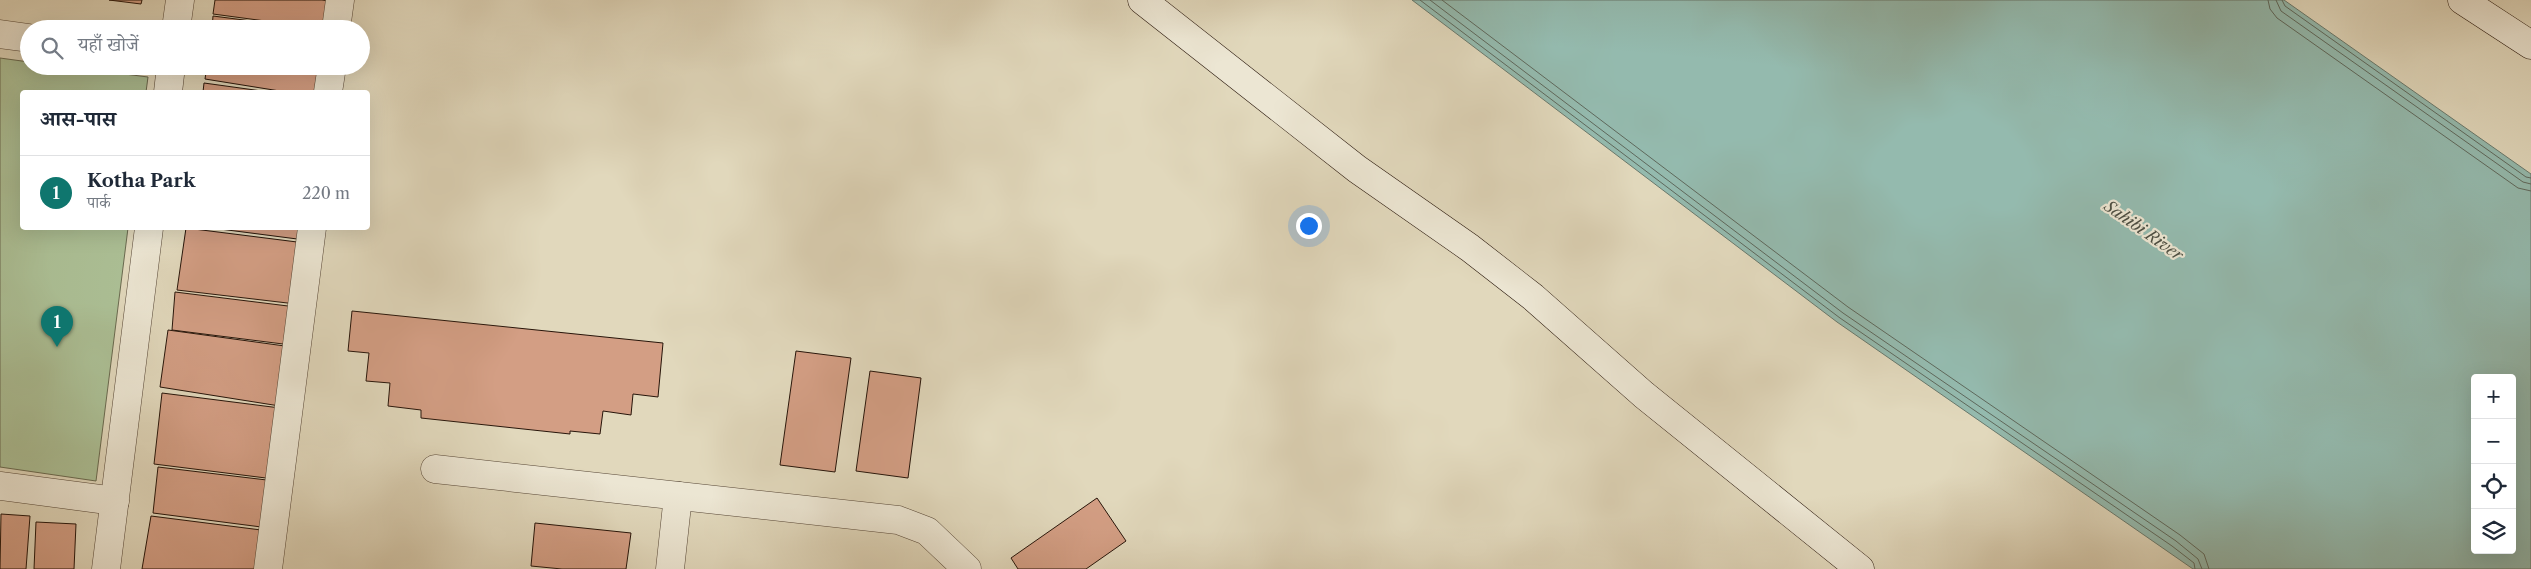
<!DOCTYPE html>
<html lang="hi">
<meta charset="utf-8">
<style>
:root{--surface:#fff;--page:#f2f2f3;--text:#1f2937;--muted:#747a83;--line:#e0e1e3;--accent:#0f766e}
body{margin:0;font-family:"Libre Caslon Text","Noto Serif Devanagari",serif;background:var(--page);color:var(--text)}
.controls{position:absolute;right:15px;bottom:15px;display:grid;overflow:hidden;border-radius:5px;box-shadow:0 5px 20px #0002}
.controls button{width:45px;height:45px;display:grid;place-items:center;padding:0;border:0;border-bottom:1px solid var(--line);background:var(--surface);color:var(--text);font:25px sans-serif}
.you{position:absolute;left:1308px;top:225px;width:18px;height:18px;margin:-12px;border:4px solid #fff;border-radius:50%;background:#1a73e8;box-shadow:0 0 0 8px #1a73e833}
.badge{display:grid;place-items:center;width:32px;height:32px;border-radius:50%;background:var(--accent);color:#fff;font-size:16px;font-weight:700}
.pin{position:absolute;translate:-50% -41px;filter:drop-shadow(0 1px 2px #0008)}
.pin::after{content:'';position:absolute;top:26px;width:18px;height:15px;background:inherit;clip-path:polygon(0 0,100% 0,50% 100%)}
.list{margin:0;padding:0;list-style:none}
h2{display:flex;justify-content:space-between;align-items:center;height:65px;margin:0;padding:0 20px;font-size:21px}
h2 small{font-size:16px;font-weight:400;color:var(--muted)}
.list li{display:grid;grid-template-columns:32px 1fr auto;gap:15px;align-items:center;box-sizing:border-box;height:75px;padding:0 20px;border-top:1px solid var(--line)}
.list b{display:block;font-size:19px;white-space:nowrap}
.list p{margin:0;font-size:16px;white-space:nowrap;color:var(--muted)}
.list em{font-size:16px;font-style:normal;color:var(--muted)}
.icon{flex:none;width:28px;height:28px;fill:none;stroke:currentColor;stroke-width:2;stroke-linecap:round;stroke-linejoin:round}
.map{position:relative;flex:none;width:2531px;height:569px;overflow:hidden}
.search{position:absolute;background:var(--surface);box-shadow:0 5px 20px #0002;left:20px;top:20px;width:350px;height:55px;display:flex;align-items:center;gap:12px;box-sizing:border-box;padding:0 18px;border-radius:28px;color:var(--muted);font-size:19px}
.panel{position:absolute;background:var(--surface);box-shadow:0 5px 20px #0002;left:20px;top:90px;width:350px;height:140px;border-radius:5px}
.map>svg:first-child{display:block}
.green{fill:#acc096;stroke:#6a6a50}
.water{fill:#94baae;stroke:#68786c;fill-rule:evenodd}
.lines{fill:none;stroke-linecap:round;stroke-linejoin:round}
.shore{stroke:#5e685c;stroke-width:1}
.building{fill:#d39e84;stroke:#27150a}
.street-casing{stroke:#564636;stroke-width:29}
.secondary-casing{stroke:#27150a;stroke-width:29}
.street{stroke:#ece6d3;stroke-width:28}
.secondary{stroke:#ece6d3;stroke-width:28}
.labels{text-anchor:middle;dominant-baseline:central;stroke-width:4.5;stroke-linejoin:round;paint-order:stroke}
.water-label{font-size:16px;font-style:italic;fill:#4d4f43;stroke:#ece6d3}
</style>
<div class="map">
<svg width="2531" height="569" viewBox="0 0 2531 569">
<rect width="100%" height="100%" fill="#e1d8bc"/>
<filter id="stains"><feTurbulence type="fractalNoise" baseFrequency=".004" numOctaves="4"/><feColorMatrix values="0 0 0 0 .2 0 0 0 0 .09 0 0 0 0 .02 0 0 0 .5 -.17"/></filter>
<radialGradient id="worn" r=".72"><stop offset=".6" stop-color="#630" stop-opacity="0"/><stop offset="1" stop-color="#630" stop-opacity=".3"/></radialGradient>
<polygon class="green" points="0,58 29,62 29,66 62,66 148,77 146,92 22,92 22,228 128,228 96,481 0,467"/>
<path class="water" d="M1412 0H2284L2531 174V569H2193L1837 322ZM2475 378H2512V550H2475Z"/>
<g class="lines">
<g class="shore">
<polyline points="1420,0 1840,318 2172,546 2194,563 2195,569"/>
<polyline points="1430,0 1843,313 2176,541 2198,559 2202,569"/>
<polyline points="1442,0 1848,307 2180,535 2204,554 2209,569"/>
<polyline points="2268,0 2270,9 2277,18 2518,188 2531,191"/>
<polyline points="2276,0 2281,11 2523,182 2531,184"/>
<polyline points="2282,0 2285,6 2526,177 2531,178"/>
</g>
</g>
<g class="building">
<polygon points="109,0 142,0 141,4"/>
<polygon points="215,0 322,0 335,2 325,29 213,14"/>
<polygon points="213,16 313,29 212,29"/>
<polygon points="207,66 329,66 325,92 286,92 205,79"/>
<polygon points="204,83 269,92 203,92"/>
<polygon points="186,228 305,243 296,304 177,290"/>
<polygon points="212,228 307,228 305,240"/>
<polygon points="175,292 296,307 291,345 172,330"/>
<polygon points="352,311 663,343 658,397 633,394 631,415 603,411 600,434 570,431 570,434 421,418 421,410 388,406 390,383 366,381 369,353 348,351"/>
<polygon points="168,330 292,347 286,407 160,387"/>
<polygon points="796,351 851,358 835,472 780,465"/>
<polygon points="870,371 921,378 908,478 856,471"/>
<polygon points="162,393 280,408 274,479 154,464"/>
<polygon points="158,467 275,481 269,528 153,513"/>
<polygon points="1097,498 1126,541 1086,569 1018,569 1011,558"/>
<polygon points="1,514 30,516 26,569 0,569"/>
<polygon points="151,516 269,531 264,569 142,569"/>
<polygon points="36,522 76,524 74,569 34,569"/>
<polygon points="535,523 631,533 626,569 562,569 531,566"/>
</g>
<g class="lines">
<g class="street-casing">
<g id="street">
<polyline points="176,29 180,0"/>
<polyline points="336,29 340,0"/>
<polyline points="0,34 29,38"/>
<polyline points="168,92 171,66"/>
<polyline points="328,92 332,66"/>
<polyline points="435,469 898,520 927,531 967,569"/>
<polyline points="0,486 115,501"/>
<polyline points="106,569 149,228"/>
<polyline points="268,569 312,228"/>
<polyline points="670,569 678,496"/>
</g>
</g>
<g class="secondary-casing">
<g id="secondary">
<polyline points="1142,0 1357,169 1470,248 1533,297 1644,395 1860,569"/>
<polyline points="2462,0 2531,45"/>
</g>
</g>
<use href="#street" class="street"/>
<use href="#secondary" class="secondary"/>
</g>
<g class="labels">
<g class="water-label">
<text transform="translate(2144 230) rotate(35)">Sahibi River</text>
</g>
</g>
<rect width="100%" height="100%" filter="url(#stains)"/>
<rect width="100%" height="100%" fill="url(#worn)"/>
</svg>
<div class="controls">
<button>+</button>
<button>−</button>
<button><svg class="icon" aria-label="locate" viewBox="0 0 24 24"><circle cx="12" cy="12" r="6"/><path d="M12 2v4M12 18v4M2 12h4M18 12h4"/></svg></button>
<button><svg class="icon" aria-label="layers" viewBox="0 0 24 24"><path d="M12 4l9 5-9 5-9-5zM3 14l9 5 9-5"/></svg></button>
</div>
<div class="you"></div>
<div class="pin badge" style="left:57px;top:347px">1</div>
<div class="search"><svg class="icon" aria-label="search" viewBox="0 0 24 24"><circle cx="10" cy="10" r="6"/><path d="M15 15l6 6"/></svg>यहाँ खोजें</div>
<section class="panel">
<h2>आस-पास<small></small></h2>
<ul class="list">
<li><span class="badge">1</span><div><b>Kotha Park</b><p>पार्क</p></div><em>220 m</em></li>
</ul>
</section>
</div>
